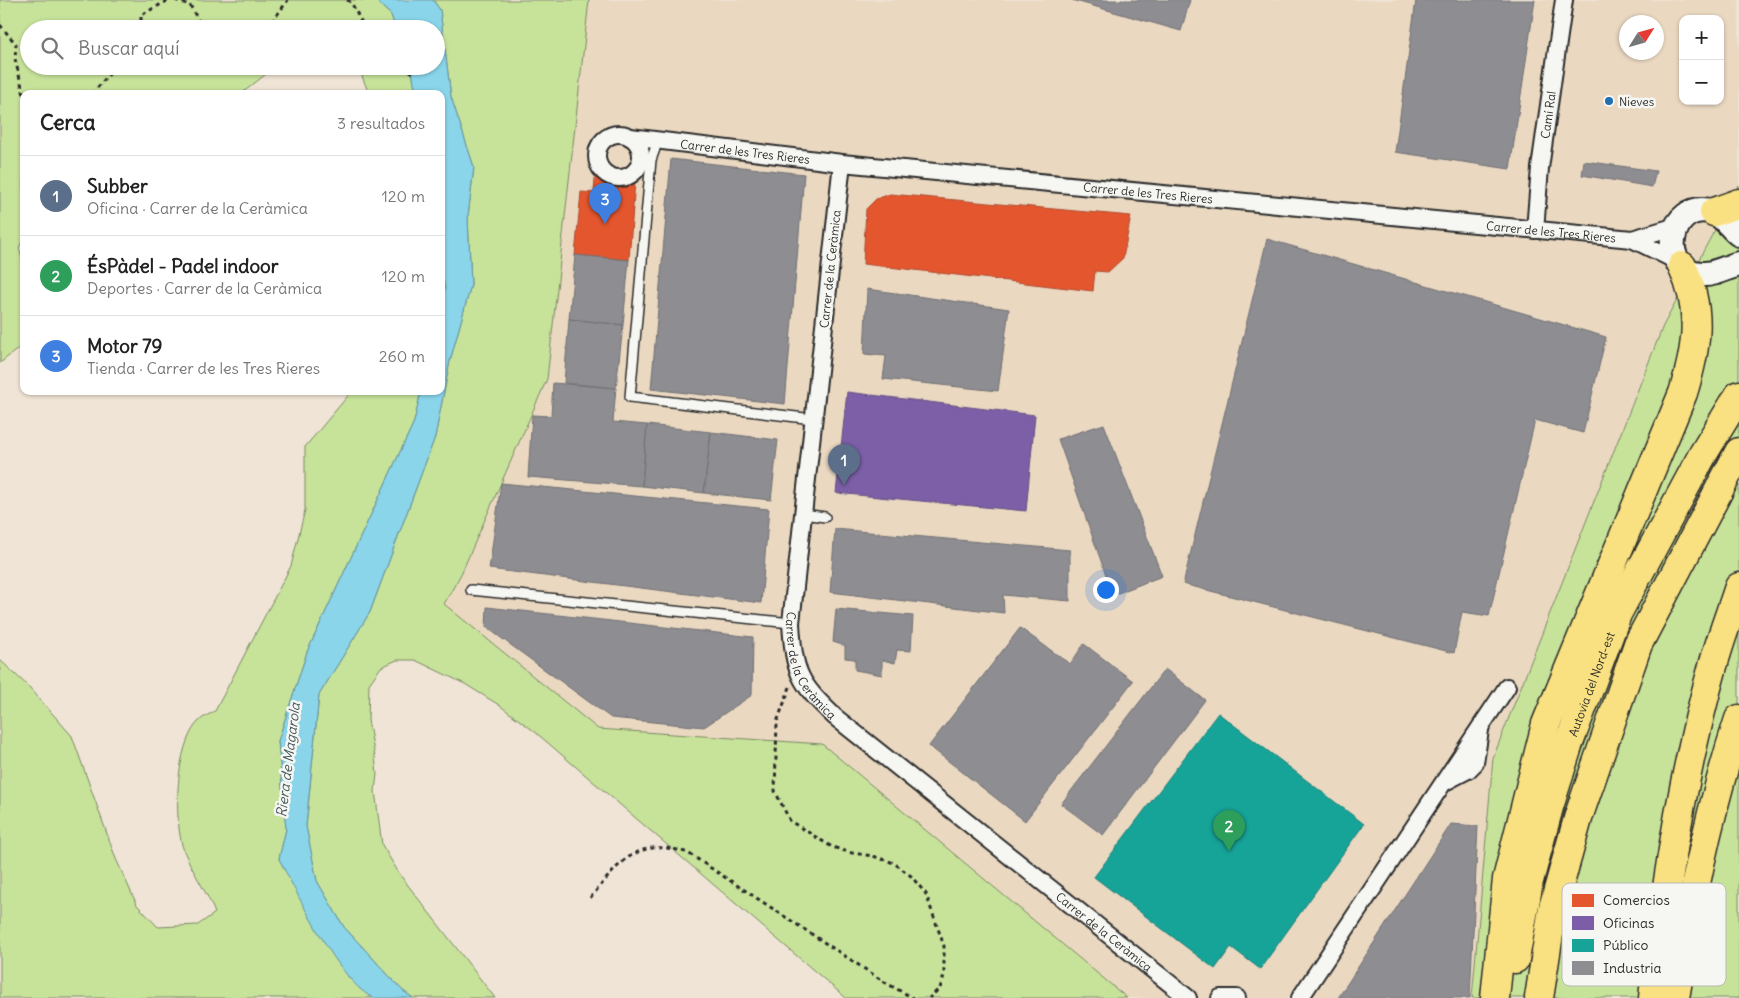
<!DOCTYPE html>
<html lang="es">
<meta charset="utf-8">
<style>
:root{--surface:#fff;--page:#f2f2f2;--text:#222;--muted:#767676;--line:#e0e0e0;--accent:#1f6fb2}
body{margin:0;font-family:Delius,sans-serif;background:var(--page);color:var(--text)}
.controls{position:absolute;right:15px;top:15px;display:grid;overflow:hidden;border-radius:10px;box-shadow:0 1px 4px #0004}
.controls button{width:45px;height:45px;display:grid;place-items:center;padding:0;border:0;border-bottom:1px solid var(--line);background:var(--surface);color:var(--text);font:25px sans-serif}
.compass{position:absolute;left:1619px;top:15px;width:45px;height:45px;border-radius:50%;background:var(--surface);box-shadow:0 1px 4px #0004;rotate:53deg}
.you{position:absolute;left:1105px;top:589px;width:18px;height:18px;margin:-12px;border:4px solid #fff;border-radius:50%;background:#1a73e8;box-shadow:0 0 0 8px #1a73e833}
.badge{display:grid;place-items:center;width:32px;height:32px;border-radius:50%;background:var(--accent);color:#fff;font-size:16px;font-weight:700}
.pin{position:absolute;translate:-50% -41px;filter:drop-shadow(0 1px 2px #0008)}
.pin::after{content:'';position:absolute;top:26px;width:18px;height:15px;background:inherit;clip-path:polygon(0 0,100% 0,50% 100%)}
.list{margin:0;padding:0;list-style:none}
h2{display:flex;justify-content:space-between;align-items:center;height:65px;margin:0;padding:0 20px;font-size:21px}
h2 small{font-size:16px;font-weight:400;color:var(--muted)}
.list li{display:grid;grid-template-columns:32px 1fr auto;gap:15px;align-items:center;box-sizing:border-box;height:80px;padding:0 20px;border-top:1px solid var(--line)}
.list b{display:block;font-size:19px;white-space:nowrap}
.list p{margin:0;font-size:16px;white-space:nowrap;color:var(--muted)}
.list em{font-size:16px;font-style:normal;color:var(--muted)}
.icon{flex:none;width:28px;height:28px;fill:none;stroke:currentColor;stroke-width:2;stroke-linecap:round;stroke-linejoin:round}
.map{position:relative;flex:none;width:1739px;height:998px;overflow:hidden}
.search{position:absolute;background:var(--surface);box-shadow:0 1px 4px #0004;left:20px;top:20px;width:425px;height:55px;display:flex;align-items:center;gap:12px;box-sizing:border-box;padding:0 18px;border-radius:28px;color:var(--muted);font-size:19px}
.panel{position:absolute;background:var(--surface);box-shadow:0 1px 4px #0004;left:20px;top:90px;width:425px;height:305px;border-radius:10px}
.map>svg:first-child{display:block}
.built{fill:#ead8c1;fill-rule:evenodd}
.green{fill:#c7e39a;stroke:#798762}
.water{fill:#8ad5ea;stroke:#64919e}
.shops{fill:#e4572e;stroke:#ac4a2d}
.offices{fill:#7b5ea7;stroke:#634f82}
.public{fill:#17a398;stroke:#1d7f77}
.industry{fill:#8d8d92;stroke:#707073}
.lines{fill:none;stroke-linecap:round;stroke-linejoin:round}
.service-casing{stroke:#2b2b2b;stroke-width:12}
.minor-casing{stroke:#2b2b2b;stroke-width:20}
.secondary-casing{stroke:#2b2b2b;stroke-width:28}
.motorway-casing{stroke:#2b2b2b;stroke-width:31}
.path{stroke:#2b2b2b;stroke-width:3;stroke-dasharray:4 4;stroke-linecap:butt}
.service{stroke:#f6f6f2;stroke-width:9}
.minor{stroke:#f6f6f2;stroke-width:16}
.secondary{stroke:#f6f6f2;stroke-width:24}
.motorway{stroke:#f9e181;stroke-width:28}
.poi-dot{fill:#1f6fb2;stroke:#f6f6f2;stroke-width:2}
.labels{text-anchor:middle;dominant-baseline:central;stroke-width:5;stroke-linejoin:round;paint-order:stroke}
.poi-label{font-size:12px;fill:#2b2b2b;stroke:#f6f6f2;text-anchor:start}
.street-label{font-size:12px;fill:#2b2b2b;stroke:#f6f6f2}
.water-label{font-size:14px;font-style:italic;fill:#43565b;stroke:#f6f6f2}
.key{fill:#f6f6f2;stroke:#b9b9b6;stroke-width:1}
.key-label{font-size:14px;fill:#2b2b2b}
</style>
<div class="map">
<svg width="1739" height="998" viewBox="0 0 1739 998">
<rect width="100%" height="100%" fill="#efe4d5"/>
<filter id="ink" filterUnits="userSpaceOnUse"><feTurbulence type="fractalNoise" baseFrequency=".02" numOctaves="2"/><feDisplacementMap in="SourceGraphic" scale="10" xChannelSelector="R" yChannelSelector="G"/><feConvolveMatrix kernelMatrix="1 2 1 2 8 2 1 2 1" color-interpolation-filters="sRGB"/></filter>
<g filter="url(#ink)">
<path class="built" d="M589 0H1739V185L1663 326 1493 758 1472 998H1127L822 744 598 729 444 604 461 574 547 379ZM1683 19H1720V101H1683ZM1626 22H1656V52H1626Z"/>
<g class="green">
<polygon points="0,0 375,0 391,15 396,29 326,29 293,23 292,29 29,29 29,66 276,66 241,94 24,94 24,237 19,248 24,263 24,344 0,363"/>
<polygon points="433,0 589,0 547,379 461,574 444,604 598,729 822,744 1127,998 846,998 534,731 499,705 465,684 415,660 397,660 381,667 369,684 368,720 375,757 377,774 375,791 382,845 400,875 495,998 413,998 402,990 344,927 317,881 306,827 319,695 370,612 435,437 450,361 471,285 468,216 474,167 451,97 440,10"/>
<polygon points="358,66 411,66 416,94 369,94"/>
<polygon points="1739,185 1739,998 1472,998 1493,758 1663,326"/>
<path d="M352 391H421L414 422 307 652 278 741 286 829 279 859 349 978 374 998H0V660L30 688 72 736 116 859 137 905 158 927 198 925 215 913C207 892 193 873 184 851 173 822 175 744 199 721 203 717 210 714 215 711L291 566 305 510V447Z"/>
</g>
<path class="water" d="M375 0H433L440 10 451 97 474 167 468 216 471 285 450 361 435 437 370 612 319 695 306 826 317 881 344 927 402 990 413 998C403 998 382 998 374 998 341 986 296 891 279 859L286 829 278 741 307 652 414 422 421 391H441V305L445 289 441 268V94H416L411 66H436V29H396L391 15Z"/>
<g class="shops">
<polygon points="595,178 635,181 629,260 575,255 581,192 594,193"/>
<polygon points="890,194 1131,216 1123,258 1108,272 1095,271 1093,291 863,264 866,209 876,199"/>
</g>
<polygon class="offices" points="847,392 1035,415 1026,511 836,493"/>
<polygon class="public" points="1218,713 1364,824 1260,969 1231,947 1215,969 1094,877"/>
<g class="industry">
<polygon points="1072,0 1190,0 1181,31"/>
<polygon points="1416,0 1535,0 1510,169 1395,152"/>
<polygon points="671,159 804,174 785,404 651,389"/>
<polygon points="1584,161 1656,171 1652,187 1582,175"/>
<polygon points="1267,239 1606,337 1583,433 1535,420 1489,616 1462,612 1454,653 1183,584"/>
<polygon points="575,255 629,260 623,325 569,319"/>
<polygon points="867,289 1009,309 998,391 883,379 886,356 864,354"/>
<polygon points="569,319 623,325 616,388 564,383"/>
<polygon points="553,383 616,388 613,422 647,425 642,486 528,477 532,415 551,416"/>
<polygon points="1104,424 1162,576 1113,595 1058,439"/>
<polygon points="647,425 711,432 704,493 642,486"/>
<polygon points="711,432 778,440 771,500 704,493"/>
<polygon points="501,483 769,509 761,603 489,569"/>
<polygon points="835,529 1070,550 1070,601 1003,595 1004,613 830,592"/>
<polygon points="487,607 753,637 752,695 704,727 611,718 486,627"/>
<polygon points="836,609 913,616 911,651 897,650 895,663 882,660 882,675 855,670 855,659 845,658 845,646 833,642"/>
<polygon points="1020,628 1070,664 1084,644 1133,681 1025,821 929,746"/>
<polygon points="1165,669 1205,700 1103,835 1061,804"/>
<polygon points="1451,824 1478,826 1470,998 1338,998"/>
</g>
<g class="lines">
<g class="service-casing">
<g id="service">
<polyline points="655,149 651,160 630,397 813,419"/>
<polyline points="803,514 825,517"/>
<polyline points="471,590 791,623"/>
</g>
</g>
<g class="minor-casing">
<g id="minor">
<circle cx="619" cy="156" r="22"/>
<path id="s1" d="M630 137 842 163 1632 239 1679 262"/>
<path id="s2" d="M842 163 791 623C794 673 799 683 835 717L1188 998"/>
<path id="s3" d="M1535 230 1540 168 1564 0"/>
<polyline points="1632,239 1677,226"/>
<polyline points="1445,782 1468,770 1475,763 1480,730"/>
<polyline points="1220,998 1237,998"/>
<polyline points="1300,998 1507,687"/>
</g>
</g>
<g class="secondary-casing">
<path id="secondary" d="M1739 234C1730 227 1724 216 1713 212 1669 198 1655 272 1702 274 1714 275 1727 267 1739 264"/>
</g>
<g class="motorway-casing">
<g id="motorway">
<polyline points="1714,212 1739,203"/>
<path id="s4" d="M1515 959 1529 881 1549 807 1569 743 1617 614 1703 454 1739 395"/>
<path d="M1495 998 1507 879 1546 724 1683 393C1697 348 1703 310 1682 266"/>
<polyline points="1539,998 1553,908 1579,815 1638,644 1739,452"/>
<path d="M1653 998C1665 886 1682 775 1713 666 1720 640 1730 614 1739 587"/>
<path d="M1675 998C1690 904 1709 810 1739 719"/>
</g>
</g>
<g class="path">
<polyline points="175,0 190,5 198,20 210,29"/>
<polyline points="347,0 351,2 365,29"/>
<polyline points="0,25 16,44 15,59 24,95"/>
<polyline points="141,29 141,15 169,0"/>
<polyline points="258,29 271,23 288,0"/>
<polyline points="403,66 413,73"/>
<polyline points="92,94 116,66"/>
<polyline points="790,687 777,722 775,791 790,821 832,847 852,853 873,856 894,863 911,876 926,894 944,946 944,976 940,988 929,998"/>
<path d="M590 898C621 862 636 836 688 853L886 983 913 998"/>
</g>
<use href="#service" class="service"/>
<use href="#minor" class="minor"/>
<use href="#secondary" class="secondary"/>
<use href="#motorway" class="motorway"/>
</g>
</g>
<circle class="poi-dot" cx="1609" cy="101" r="5"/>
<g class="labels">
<g class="poi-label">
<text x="1619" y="101">Nieves</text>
</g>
<g class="street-label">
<text stroke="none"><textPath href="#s3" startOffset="116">Camí Ral</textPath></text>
<text stroke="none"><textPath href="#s1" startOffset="116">Carrer de les Tres Rieres</textPath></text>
<text stroke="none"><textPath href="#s1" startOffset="521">Carrer de les Tres Rieres</textPath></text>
<text stroke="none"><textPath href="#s1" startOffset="926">Carrer de les Tres Rieres</textPath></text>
<text transform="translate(830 269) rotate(-84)">Carrer de la Ceràmica</text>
<text stroke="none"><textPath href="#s2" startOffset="511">Carrer de la Ceràmica</textPath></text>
<text stroke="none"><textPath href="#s4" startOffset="286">Autovia del Nord-est</textPath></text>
<text stroke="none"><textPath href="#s2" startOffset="915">Carrer de la Ceràmica</textPath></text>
</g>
<g class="water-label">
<text transform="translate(288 760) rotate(-83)">Riera de Magarola</text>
</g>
</g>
<rect x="1562" y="883" width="164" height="103" rx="8" class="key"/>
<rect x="1572" y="894" width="22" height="13" fill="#e4572e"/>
<rect x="1572" y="916" width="22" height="14" fill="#7b5ea7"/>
<rect x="1572" y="939" width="22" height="13" fill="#17a398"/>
<rect x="1572" y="961" width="22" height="14" fill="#8d8d92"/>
<g class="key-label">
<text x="1603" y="905">Comercios</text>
<text x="1603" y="928">Oficinas</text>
<text x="1603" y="950">Público</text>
<text x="1603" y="973">Industria</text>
</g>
</svg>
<div class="controls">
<button>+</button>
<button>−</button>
</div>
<svg class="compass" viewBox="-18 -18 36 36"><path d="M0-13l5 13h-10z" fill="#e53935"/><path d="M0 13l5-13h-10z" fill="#767676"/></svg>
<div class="you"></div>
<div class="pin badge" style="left:844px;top:485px;background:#5c6f8a">1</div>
<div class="pin badge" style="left:1229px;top:851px;background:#2e9e5b">2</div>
<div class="pin badge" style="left:605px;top:224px;background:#3f7fe0">3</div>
<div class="search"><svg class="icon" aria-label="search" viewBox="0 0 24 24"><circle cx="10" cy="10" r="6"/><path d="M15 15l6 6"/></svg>Buscar aquí</div>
<section class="panel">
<h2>Cerca<small>3 resultados</small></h2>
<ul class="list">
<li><span class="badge" style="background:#5c6f8a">1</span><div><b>Subber</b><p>Oficina · Carrer de la Ceràmica</p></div><em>120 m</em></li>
<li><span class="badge" style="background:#2e9e5b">2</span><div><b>ÉsPàdel - Padel indoor</b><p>Deportes · Carrer de la Ceràmica</p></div><em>120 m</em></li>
<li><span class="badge" style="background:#3f7fe0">3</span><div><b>Motor 79</b><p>Tienda · Carrer de les Tres Rieres</p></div><em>260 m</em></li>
</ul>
</section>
</div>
